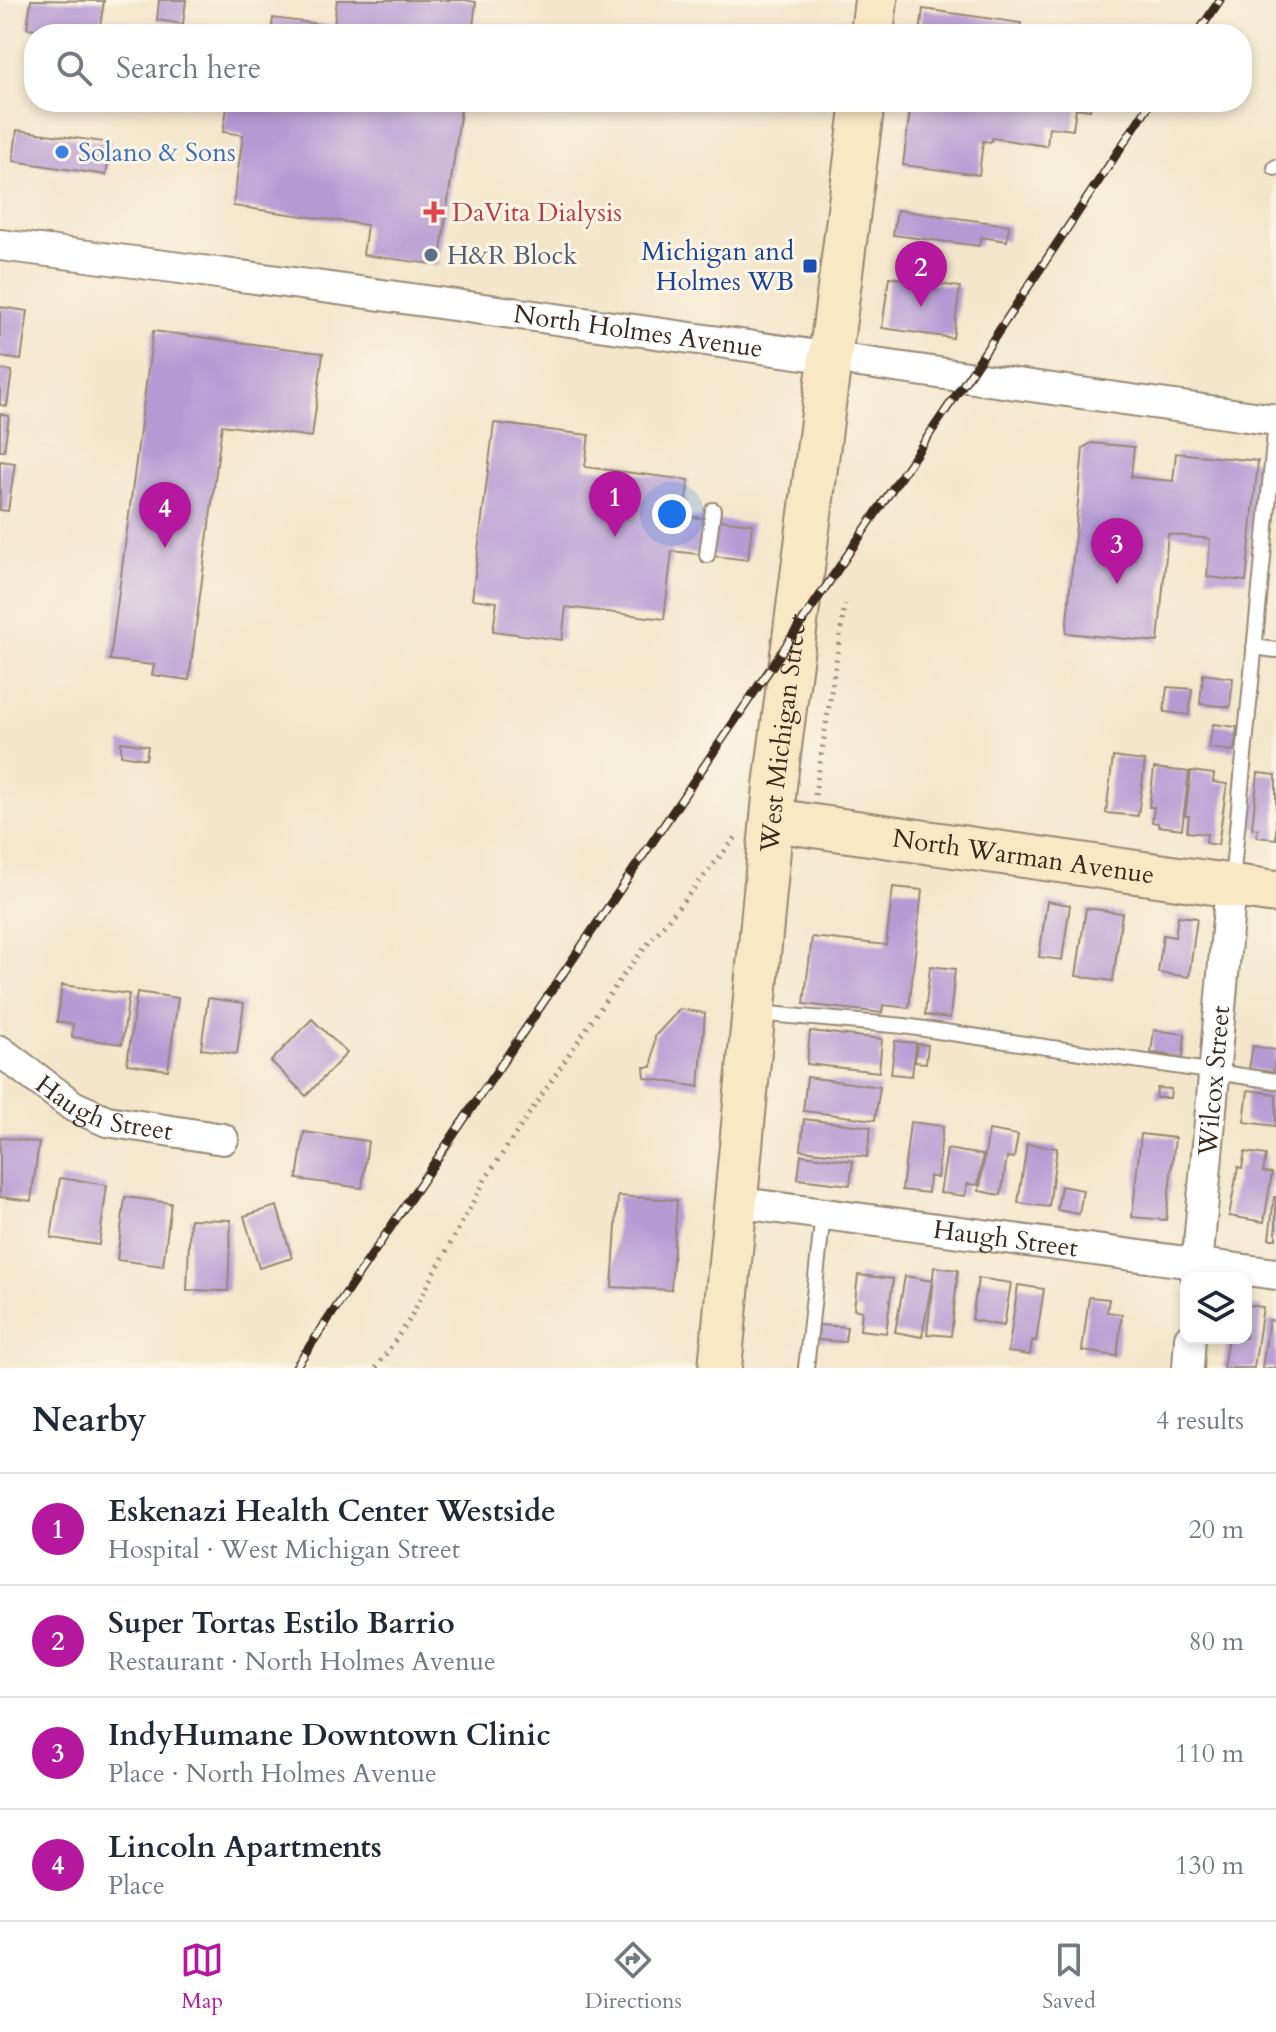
<!DOCTYPE html>
<meta charset="utf-8">
<style>
:root{--surface:#fff;--page:#f6f6f7;--text:#1f2937;--muted:#747a83;--line:#e0e1e3;--accent:#b5179e}
body{margin:0;font-family:Cardo,serif;background:var(--page);color:var(--text)}
.controls{position:absolute;right:24px;bottom:24px;display:grid;overflow:hidden;border-radius:16px;box-shadow:0 4px 12px #0003}
.controls button{width:72px;height:72px;display:grid;place-items:center;padding:0;border:0;border-bottom:2px solid var(--line);background:var(--surface);color:var(--text);font:40px sans-serif}
.you{position:absolute;left:672px;top:514px;width:28px;height:28px;margin:-20px;border:6px solid #fff;border-radius:50%;background:#1a73e8;box-shadow:0 0 0 12px #1a73e833}
.badge{display:grid;place-items:center;width:52px;height:52px;border-radius:50%;background:var(--accent);color:#fff;font-size:26px;font-weight:700}
.pin{position:absolute;translate:-50% -66px;filter:drop-shadow(0 2px 4px #0008)}
.pin::after{content:'';position:absolute;top:42px;width:28px;height:24px;background:inherit;clip-path:polygon(0 0,100% 0,50% 100%)}
.list{margin:0;padding:0;list-style:none}
h2{display:flex;justify-content:space-between;align-items:center;height:104px;margin:0;padding:0 32px;font-size:34px}
h2 small{font-size:26px;font-weight:400;color:var(--muted)}
.list li{display:grid;grid-template-columns:52px 1fr auto;gap:24px;align-items:center;box-sizing:border-box;height:112px;padding:0 32px;border-top:2px solid var(--line)}
.list b{display:block;font-size:30px;white-space:nowrap}
.list p{margin:0;font-size:26px;white-space:nowrap;color:var(--muted)}
.list em{font-size:26px;font-style:normal;color:var(--muted)}
.icon{flex:none;width:44px;height:44px;fill:none;stroke:currentColor;stroke-width:2;stroke-linecap:round;stroke-linejoin:round}
.map{position:relative;flex:none;width:1276px;height:1368px;overflow:hidden}
.search{position:absolute;background:var(--surface);box-shadow:0 4px 12px #0003;left:24px;right:24px;top:24px;height:88px;display:flex;align-items:center;gap:20px;box-sizing:border-box;padding:0 28px;border-radius:32px;color:var(--muted);font-size:30px}
.sheet{height:552px;background:var(--surface)}
nav{display:flex;justify-content:space-around;align-items:center;box-sizing:border-box;height:112px;border-top:2px solid var(--line);background:var(--surface);font-size:22px;color:var(--muted)}
nav a{display:grid;justify-items:center;gap:4px}
nav .on{color:var(--accent)}
.map>svg:first-child{display:block}
.building{fill:#b59bd4}
.lines{fill:none;stroke-linecap:round;stroke-linejoin:round}
.lane-casing{stroke:#978874;stroke-width:18}
.street-casing{stroke:#978874;stroke-width:34}
.secondary-casing{stroke:#978874;stroke-width:46}
.path{stroke:#978874;stroke-width:5;stroke-dasharray:2 6;stroke-linecap:butt}
.lane{stroke:#fff;stroke-width:14}
.street{stroke:#fff;stroke-width:30}
.secondary{stroke:#f8e8c3;stroke-width:42}
.rail-casing{stroke:#3b2a1e;stroke-width:9}
.rail{stroke:#fcf5e5;stroke-width:6;stroke-dasharray:18;stroke-linecap:butt}
.shop-dot{fill:#3f7fe0;stroke:#fcf5e5;stroke-width:3}
.health-dot{fill:#e0444e;stroke:#fcf5e5;stroke-width:3}
.service-dot{fill:#5c6f8a;stroke:#fcf5e5;stroke-width:3}
.transit-dot{fill:#1a4fb4;stroke:#fcf5e5;stroke-width:3}
.labels{text-anchor:middle;dominant-baseline:central;stroke-width:6;stroke-linejoin:round;paint-order:stroke}
.shop-label{font-size:26px;fill:#366cbe;stroke:#fcf5e5;text-anchor:start}
.health-label{font-size:26px;fill:#be3a42;stroke:#fcf5e5;text-anchor:start}
.transit-label{font-size:26px;fill:#164399;stroke:#fcf5e5;text-anchor:end}
.service-label{font-size:26px;fill:#4e5e75;stroke:#fcf5e5;text-anchor:start}
.street-label{font-size:26px;fill:#3b2a1e;stroke:#fcf5e5}
</style>
<div class="map">
<svg width="1276" height="1368" viewBox="0 0 1276 1368">
<rect width="100%" height="100%" fill="#fcf5e5"/>
<filter id="ink" filterUnits="userSpaceOnUse"><feTurbulence type="fractalNoise" baseFrequency=".0125" numOctaves="2"/><feDisplacementMap in="SourceGraphic" scale="16" xChannelSelector="R" yChannelSelector="G"/><feConvolveMatrix kernelMatrix="1 2 1 2 8 2 1 2 1" color-interpolation-filters="sRGB"/></filter>
<filter id="wash" filterUnits="userSpaceOnUse"><feTurbulence type="fractalNoise" baseFrequency=".006" numOctaves="4" result="noise"/><feDisplacementMap in="SourceGraphic" scale="32" xChannelSelector="R" yChannelSelector="G"/><feGaussianBlur stdDeviation="1.8" result="paint"/><feColorMatrix in="noise" values="0 0 0 0 0 0 0 0 0 0 0 0 0 0 0 0 0 1.4 0 .05"/><feComposite in="paint" operator="in"/></filter>
<g filter="url(#wash)">
<rect width="100%" height="100%" fill="#f3e6cb"/>
<g id="blocks">
<g class="building">
<polygon points="31,0 104,1 99,34 72,34 27,28"/>
<polygon points="159,0 186,0 183,24 157,20"/>
<polygon points="337,0 464,0 476,2 472,34 271,34 273,18 334,26"/>
<polygon points="923,9 1021,23 1019,34 920,34"/>
<polygon points="228,102 462,102 439,265 363,255 367,225 233,206 243,135 223,132"/>
<polygon points="911,102 1091,102 1090,110 1076,108 1073,130 1049,127 1047,146 992,138 991,142 983,141 979,175 903,165"/>
<polygon points="17,130 111,143 106,175 13,161"/>
<polygon points="897,210 1009,225 1007,241 981,237 979,246 893,235"/>
<polygon points="889,277 960,287 953,338 882,328"/>
<polygon points="0,307 28,311 21,360 0,357"/>
<polygon points="153,331 323,353 312,437 222,425 189,680 152,675 154,665 110,660"/>
<polygon points="0,369 12,371 7,406 0,405"/>
<polygon points="0,414 9,416 4,451 0,451"/>
<polygon points="494,423 589,435 585,467 689,480 684,516 752,524 748,560 672,551 664,619 566,607 562,640 493,631 497,602 472,599"/>
<polygon points="1091,443 1134,447 1131,477 1173,481 1176,453 1258,461 1246,581 1207,577 1210,539 1168,534 1158,642 1066,633 1083,448"/>
<polygon points="0,461 15,463 8,511 0,510"/>
<polygon points="1203,674 1233,678 1230,707 1200,704"/>
<polygon points="1167,687 1192,689 1189,715 1164,712"/>
<polygon points="1213,724 1237,727 1234,751 1209,748"/>
<polygon points="121,742 148,746 146,759 121,755"/>
<polygon points="1113,757 1145,761 1138,816 1106,813"/>
<polygon points="1154,768 1189,772 1182,829 1158,826 1158,823 1152,822 1154,807 1149,807"/>
<polygon points="1191,771 1214,774 1213,782 1227,784 1218,845 1206,843 1207,834 1187,832 1189,816 1185,816"/>
<polygon points="1258,773 1276,775 1276,839 1257,837 1258,829 1252,828"/>
<polygon points="893,887 922,890 909,1008 883,1005 882,1013 804,1004 812,937 886,945"/>
<polygon points="1047,901 1070,905 1062,960 1039,957"/>
<polygon points="1086,908 1122,913 1113,981 1076,976"/>
<polygon points="1178,916 1197,918 1189,977 1158,973 1163,935 1175,937"/>
<polygon points="930,966 955,969 950,1018 925,1015"/>
<polygon points="62,985 129,994 122,1044 72,1037 73,1024 57,1022"/>
<polygon points="137,992 178,998 168,1070 127,1064"/>
<polygon points="208,998 244,1003 237,1054 201,1049"/>
<polygon points="680,1009 705,1013 699,1087 645,1078 644,1067 652,1067 655,1036"/>
<polygon points="312,1019 347,1053 306,1096 271,1061"/>
<polygon points="1154,1030 1185,1034 1183,1057 1151,1053"/>
<polygon points="810,1031 882,1039 879,1072 807,1064"/>
<polygon points="895,1041 916,1043 912,1076 891,1074"/>
<polygon points="917,1044 928,1045 926,1063 915,1062"/>
<polygon points="1253,1046 1276,1050 1273,1073 1249,1069"/>
<polygon points="807,1077 880,1087 875,1120 803,1111"/>
<polygon points="1157,1088 1171,1089 1170,1098 1156,1098"/>
<polygon points="1248,1090 1276,1094 1276,1126 1244,1122"/>
<polygon points="804,1119 871,1127 867,1157 801,1150"/>
<polygon points="910,1122 943,1126 937,1178 929,1176 928,1193 902,1190"/>
<polygon points="989,1130 1018,1135 1014,1158 1007,1157 1001,1195 979,1191"/>
<polygon points="304,1132 368,1141 362,1188 297,1179"/>
<polygon points="1141,1134 1175,1138 1166,1220 1132,1217"/>
<polygon points="0,1137 39,1143 31,1201 0,1197"/>
<polygon points="1027,1144 1057,1148 1049,1207 1018,1203"/>
<polygon points="947,1149 983,1155 978,1185 967,1184 965,1196 940,1193"/>
<polygon points="1245,1152 1266,1155 1263,1172 1272,1173 1264,1222 1229,1216 1238,1167 1242,1168"/>
<polygon points="801,1155 853,1161 850,1185 798,1179"/>
<polygon points="60,1178 107,1185 99,1245 51,1238"/>
<polygon points="1061,1186 1083,1190 1079,1214 1057,1210"/>
<polygon points="618,1196 677,1200 671,1290 612,1287"/>
<polygon points="125,1197 171,1203 163,1266 117,1260"/>
<polygon points="1274,1197 1276,1197 1276,1239 1269,1239"/>
<polygon points="277,1206 292,1258 259,1268 244,1216"/>
<polygon points="190,1219 231,1220 228,1291 187,1290"/>
<polygon points="934,1267 958,1270 951,1336 927,1334"/>
<polygon points="858,1275 893,1279 886,1333 860,1330 862,1311 854,1309"/>
<polygon points="905,1276 932,1281 922,1337 895,1332"/>
<polygon points="978,1278 1011,1283 1004,1326 972,1320"/>
<polygon points="1018,1285 1044,1289 1036,1341 1032,1340 1030,1355 1008,1352"/>
<polygon points="1089,1297 1109,1299 1107,1312 1122,1314 1117,1356 1082,1351"/>
<polygon points="1246,1305 1263,1307 1254,1368 1223,1368 1228,1338 1246,1338"/>
<polygon points="1269,1320 1276,1321 1276,1368 1262,1368"/>
<polygon points="819,1325 847,1327 845,1342 818,1340"/>
</g>
</g>
</g>
<g filter="url(#ink)">
<use href="#blocks" fill-opacity="0" stroke="#978874" stroke-width="2"/>
<g class="lines">
<g class="lane-casing">
<g id="lane">
<polyline points="1275,168 1276,167"/>
<polyline points="707,555 713,510"/>
<polyline points="1254,647 1276,650"/>
<polyline points="1232,881 1276,422"/>
<polyline points="757,1013 904,1026 1276,1081"/>
<polyline points="806,1368 823,1214"/>
</g>
</g>
<g class="street-casing">
<g id="street">
<path id="s1" d="M0 245C426 298 851 362 1276 420"/>
<path id="s2" d="M0 1051 73 1106 107 1121 223 1139"/>
<path id="s3" d="M734 1202 1276 1274"/>
<path id="s4" d="M1196 1278 1231 885"/>
<polyline points="1188,1368 1190,1338"/>
</g>
</g>
<g class="secondary-casing">
<g id="secondary">
<polyline points="872,34 876,0"/>
<path id="s5" d="M772 820 1276 892"/>
<path id="s6" d="M720 1368 775 786 863 102"/>
</g>
</g>
<g class="path">
<polyline points="815,795 845,604"/>
<polyline points="376,1368 408,1322 486,1178 605,1001 630,966 737,836"/>
</g>
<use href="#lane" class="lane"/>
<use href="#street" class="street"/>
<use href="#secondary" class="secondary"/>
<g class="rail-casing">
<g id="rail">
<polyline points="1197,34 1220,0"/>
<polyline points="295,1368 967,379 1151,102"/>
</g>
</g>
<use href="#rail" class="rail"/>
</g>
</g>
<circle class="shop-dot" cx="62" cy="152" r="8"/>
<path class="health-dot" d="M430 200h8v8h8v8h-8v8h-8v-8h-8v-8h8z"/>
<circle class="service-dot" cx="431" cy="255" r="8"/>
<rect class="transit-dot" x="802" y="258" width="16" height="16" rx="4"/>
<g class="labels">
<g class="shop-label">
<text x="78" y="152">Solano &amp; Sons</text>
</g>
<g class="health-label">
<text x="452" y="212">DaVita Dialysis</text>
</g>
<g class="transit-label">
<text x="794" y="251">Michigan and<tspan x="794" dy="30">Holmes WB</tspan></text>
</g>
<g class="service-label">
<text x="447" y="255">H&amp;R Block</text>
</g>
<g class="street-label">
<text stroke="none"><textPath href="#s1" startOffset="644">North Holmes Avenue</textPath></text>
<text stroke="none"><textPath href="#s6" startOffset="638">West Michigan Street</textPath></text>
<text stroke="none"><textPath href="#s5" startOffset="254">North Warman Avenue</textPath></text>
<text stroke="none"><textPath href="#s4" startOffset="198">Wilcox Street</textPath></text>
<text stroke="none"><textPath href="#s2" startOffset="122">Haugh Street</textPath></text>
<text stroke="none"><textPath href="#s3" startOffset="274">Haugh Street</textPath></text>
</g>
</g>
</svg>
<div class="controls">
<button><svg class="icon" aria-label="layers" viewBox="0 0 24 24"><path d="M12 4l9 5-9 5-9-5zM3 14l9 5 9-5"/></svg></button>
</div>
<div class="you"></div>
<div class="pin badge" style="left:615px;top:537px">1</div>
<div class="pin badge" style="left:921px;top:307px">2</div>
<div class="pin badge" style="left:1117px;top:584px">3</div>
<div class="pin badge" style="left:165px;top:548px">4</div>
<div class="search"><svg class="icon" aria-label="search" viewBox="0 0 24 24"><circle cx="10" cy="10" r="6"/><path d="M15 15l6 6"/></svg>Search here</div>
</div>
<section class="sheet">
<h2>Nearby<small>4 results</small></h2>
<ul class="list">
<li><span class="badge">1</span><div><b>Eskenazi Health Center Westside</b><p>Hospital · West Michigan Street</p></div><em>20 m</em></li>
<li><span class="badge">2</span><div><b>Super Tortas Estilo Barrio</b><p>Restaurant · North Holmes Avenue</p></div><em>80 m</em></li>
<li><span class="badge">3</span><div><b>IndyHumane Downtown Clinic</b><p>Place · North Holmes Avenue</p></div><em>110 m</em></li>
<li><span class="badge">4</span><div><b>Lincoln Apartments</b><p>Place</p></div><em>130 m</em></li>
</ul>
</section>
<nav>
<a class="on"><svg class="icon" aria-label="map" viewBox="0 0 24 24"><path d="M3 6l6-2 6 2 6-2v14l-6 2-6-2-6 2zM9 4v14M15 6v14"/></svg>Map</a>
<a><svg class="icon" aria-label="directions" viewBox="0 0 24 24"><path d="M12 3l9 9-9 9-9-9zM9 14v-3h6M13 9l2 2-2 2"/></svg>Directions</a>
<a><svg class="icon" aria-label="saved" viewBox="0 0 24 24"><path d="M7 4h10v16l-5-4-5 4z"/></svg>Saved</a>
</nav>
